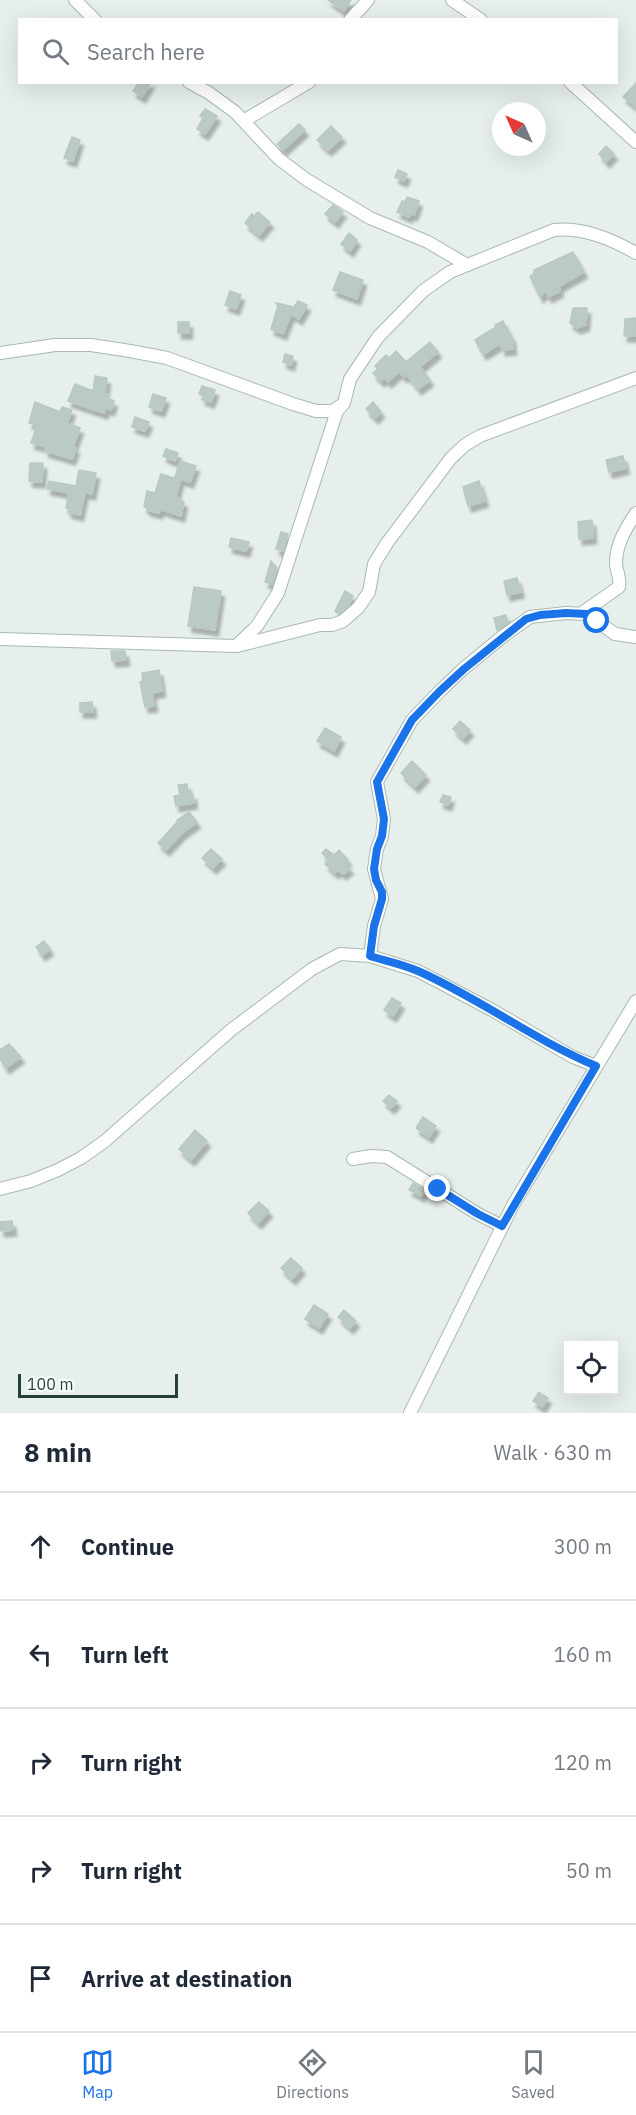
<!DOCTYPE html>
<meta charset="utf-8">
<style>
:root{--surface:#fff;--page:#f6f6f7;--text:#1f2937;--muted:#747a83;--line:#e0e1e3;--accent:#1a73e8}
body{margin:0;font-family:"IBM Plex Sans",sans-serif;background:var(--page);color:var(--text)}
.controls{position:absolute;right:18px;bottom:18px;display:grid;overflow:hidden;border-radius:0px;box-shadow:0 6px 24px #0002}
.controls button{width:54px;height:54px;display:grid;place-items:center;padding:0;border:0;border-bottom:2px solid var(--line);background:var(--surface);color:var(--text);font:30px sans-serif}
.compass{position:absolute;left:492px;top:102px;width:54px;height:54px;border-radius:50%;background:var(--surface);box-shadow:0 6px 24px #0002;rotate:315deg}
.scale{position:absolute;left:18px;bottom:15px;width:160px;box-sizing:border-box;padding-left:6px;border:3px solid #24423a;border-top:0;font-size:16px;line-height:21px;white-space:nowrap;color:#24423a;-webkit-text-stroke:4px #f7fbf9;paint-order:stroke}
.stop{position:absolute;width:18px;height:18px;margin:-14px;border:4px solid #1a73e8;border-radius:50%;background:#fff}
.stop.end{background:#1a73e8;border-color:#fff;box-shadow:0 2px 6px #0008}
.list{margin:0;padding:0;list-style:none}
h2{display:flex;justify-content:space-between;align-items:center;height:78px;margin:0;padding:0 24px;font-size:26px}
h2 small{font-size:20px;font-weight:400;color:var(--muted)}
.list li{display:grid;grid-template-columns:39px 1fr auto;gap:18px;align-items:center;box-sizing:border-box;height:108px;padding:0 24px;border-top:2px solid var(--line)}
.list b{display:block;font-size:22px;white-space:nowrap}
.list em{font-size:20px;font-style:normal;color:var(--muted)}
.icon{flex:none;width:33px;height:33px;fill:none;stroke:currentColor;stroke-width:2;stroke-linecap:round;stroke-linejoin:round}
.map{position:relative;flex:none;width:636px;height:1413px;overflow:hidden}
.search{position:absolute;background:var(--surface);box-shadow:0 6px 24px #0002;left:18px;right:18px;top:18px;height:66px;display:flex;align-items:center;gap:15px;box-sizing:border-box;padding:0 21px;border-radius:0px;color:var(--muted);font-size:22px}
.sheet{height:618px;background:var(--surface)}
nav{display:flex;justify-content:space-around;align-items:center;box-sizing:border-box;height:84px;border-top:2px solid var(--line);background:var(--surface);font-size:16px;color:var(--muted)}
nav a{display:grid;justify-items:center;gap:3px}
nav .on{color:var(--accent)}
.map>svg:first-child{display:block}
.building{fill:#bbcac4;stroke:#b8c9c2;stroke-width:1.5;filter:url(#shadow)}
.lines{fill:none;stroke-linecap:round;stroke-linejoin:round}
.minor-casing{stroke:#a8b8b2;stroke-width:14}
.minor{stroke:#fff;stroke-width:12}
.route{stroke:#1a73e8;stroke-width:8}
</style>
<div class="map">
<svg width="636" height="1413" viewBox="0 0 636 1413">
<defs>
<filter id="shadow"><feDropShadow dx="3.5" dy="6" stdDeviation="1.5" flood-color="#0004"/></filter>
</defs>
<rect width="100%" height="100%" fill="#e6efeb"/>
<g class="building">
<polygon points="328,0 351,0 344,11"/>
<polygon points="139,82 151,82 142,97 133,91"/>
<polygon points="636,83 636,107 623,97"/>
<polygon points="205,109 217,116 205,134 197,129 203,118 200,116"/>
<polygon points="299,124 305,130 283,150 277,144"/>
<polygon points="331,126 342,137 328,150 317,140"/>
<polygon points="72,137 80,140 73,161 64,158"/>
<polygon points="606,146 614,154 606,162 599,154"/>
<polygon points="398,170 407,174 404,181 395,177"/>
<polygon points="407,197 419,201 414,215 410,213 409,217 397,212 402,201 405,202"/>
<polygon points="333,205 343,212 335,222 325,214"/>
<polygon points="258,212 270,222 259,235 245,223 252,214 254,216"/>
<polygon points="349,233 357,240 350,251 341,244"/>
<polygon points="573,252 584,272 559,286 560,291 548,297 546,291 540,297 530,276 534,274 534,270"/>
<polygon points="340,272 363,280 357,299 333,290"/>
<polygon points="230,291 241,295 236,309 225,305"/>
<polygon points="298,301 307,305 299,319 291,314 283,334 271,329 278,306 276,303 294,307"/>
<polygon points="573,308 587,308 586,325 577,328 570,323"/>
<polygon points="636,318 636,336 624,336 625,319"/>
<polygon points="503,321 512,338 513,349 502,350 501,343 483,354 475,340 496,327 495,325"/>
<rect x="178" y="322" width="11" height="11"/>
<polygon points="430,342 438,352 420,367 430,380 418,389 406,374 404,377 399,372 388,382 384,378 381,381 373,373 378,369 375,366 386,355 389,358 396,351 406,362"/>
<polygon points="285,354 293,356 291,365 283,362"/>
<polygon points="95,376 107,378 105,394 109,395 108,399 114,401 111,410 106,408 104,413 68,401 75,384 93,391"/>
<polygon points="202,386 215,390 211,402 202,399 204,396 199,394"/>
<polygon points="153,394 166,398 161,411 149,407"/>
<polygon points="35,402 60,412 62,407 72,410 67,423 80,428 73,447 76,448 72,459 45,451 46,447 31,443 37,425 29,423"/>
<polygon points="373,402 381,412 375,418 366,409"/>
<polygon points="135,417 149,422 145,431 132,427"/>
<polygon points="166,449 178,453 175,461 163,456"/>
<polygon points="623,456 626,468 609,472 606,460"/>
<polygon points="180,461 196,466 190,482 175,477"/>
<polygon points="30,463 43,463 42,482 29,481"/>
<polygon points="79,470 96,473 92,494 85,492 80,515 68,512 69,509 66,508 69,493 47,489 49,481 76,486"/>
<polygon points="161,474 180,480 176,497 184,502 181,516 160,509 159,513 147,510 147,508 144,507 147,491 155,493"/>
<polygon points="479,481 485,501 468,506 463,487"/>
<polygon points="592,520 593,538 579,539 578,522"/>
<polygon points="281,532 288,534 283,551 276,549"/>
<polygon points="231,538 249,542 246,551 229,547"/>
<polygon points="271,561 277,568 272,584 265,582"/>
<polygon points="517,578 521,592 507,595 504,581"/>
<polygon points="194,587 221,591 215,630 188,626"/>
<polygon points="345,591 353,596 348,606 339,614 335,611"/>
<polygon points="506,615 508,623 497,630 494,618"/>
<polygon points="111,651 125,651 126,660 112,661"/>
<polygon points="159,670 162,691 152,693 154,706 145,707 140,682 143,681 142,673"/>
<polygon points="92,702 93,712 80,712 80,703"/>
<polygon points="460,721 470,730 463,738 453,729"/>
<polygon points="325,728 341,737 334,751 317,741"/>
<polygon points="412,761 426,775 415,787 401,773"/>
<polygon points="187,784 188,794 193,794 194,803 176,806 174,796 180,795 178,785"/>
<polygon points="443,795 451,797 448,805 440,802"/>
<polygon points="189,812 197,822 181,834 166,850 158,843 178,821 177,820"/>
<polygon points="211,849 222,859 213,868 202,858"/>
<polygon points="326,849 334,855 339,850 348,860 345,864 350,868 343,874 338,870 335,873 325,864 329,860 322,853"/>
<polygon points="44,941 50,949 42,955 36,947"/>
<polygon points="392,998 401,1003 393,1016 384,1010"/>
<polygon points="9,1044 21,1057 6,1068 0,1059 0,1050"/>
<polygon points="389,1095 397,1101 391,1108 383,1101"/>
<polygon points="423,1117 436,1126 429,1137 416,1128"/>
<polygon points="195,1130 207,1141 191,1160 179,1149"/>
<polygon points="413,1183 424,1190 421,1196 409,1190"/>
<polygon points="259,1202 269,1211 258,1223 248,1213"/>
<polygon points="12,1221 13,1230 1,1231 0,1222"/>
<polygon points="291,1258 302,1268 292,1279 281,1268"/>
<polygon points="314,1305 328,1314 319,1328 305,1319"/>
<polygon points="344,1310 356,1321 350,1328 338,1317"/>
<polygon points="539,1392 548,1398 542,1407 533,1401"/>
</g>
<g class="lines">
<g class="minor-casing">
<g id="minor">
<polyline points="75,0 95,20"/>
<polyline points="452,0 481,20"/>
<polyline points="350,20 368,0"/>
<polyline points="189,82 209,93 235,112 279,159 307,180 370,218 428,242 467,265"/>
<polyline points="570,82 636,142"/>
<polyline points="245,120 309,82"/>
<polyline points="0,353 55,345 91,345 130,351 167,358 293,404 316,411 333,411 340,406"/>
<path d="M582 613 619 587C621 578 616 571 616 563 616 544 626 528 636 513"/>
<path d="M0 639 236 646 257 626 278 593 337 411 344 403 350 379 378 337 423 291 450 272 554 230C583 227 611 239 636 253"/>
<polyline points="237,646 320,625 332,625 343,621 358,608 369,592 374,564 387,543 451,458 465,445 480,436 636,378"/>
<polyline points="370,956 374,926 382,899 374,869 377,849 382,836 384,819 377,782 412,720 440,691 463,669 502,637 530,617 566,613 587,614 615,634 636,637"/>
<polyline points="353,1159 371,1156 387,1157 478,1214 502,1226"/>
<polyline points="0,1189 31,1181 58,1170 81,1158 105,1141 231,1030 312,969 340,954 370,956 418,971 492,1010 573,1057 596,1066"/>
<polyline points="410,1413 513,1205 636,1001"/>
</g>
</g>
<use href="#minor" class="minor"/>
</g>
<g class="lines">
<path class="route" d="M438 1189 478 1214 502 1226 596 1066C534 1040 479 998 418 971 402 964 386 961 370 956L374 926 382 899V892L376 880 374 869 377 849 382 836 384 819 377 782 412 720 440 691 464 669 526 619 540 615 566 613 587 614 597 621"/>
</g>
</svg>
<div class="controls">
<button><svg class="icon" aria-label="locate" viewBox="0 0 24 24"><circle cx="12" cy="12" r="6"/><path d="M12 2v4M12 18v4M2 12h4M18 12h4"/></svg></button>
</div>
<svg class="compass" viewBox="-18 -18 36 36"><path d="M0-13l5 13h-10z" fill="#e53935"/><path d="M0 13l5-13h-10z" fill="#747a83"/></svg>
<div class="scale">100 m</div>
<div class="stop" style="left:597px;top:621px"></div>
<div class="stop end" style="left:438px;top:1189px"></div>
<div class="search"><svg class="icon" aria-label="search" viewBox="0 0 24 24"><circle cx="10" cy="10" r="6"/><path d="M15 15l6 6"/></svg>Search here</div>
</div>
<section class="sheet">
<h2>8 min<small>Walk · 630 m</small></h2>
<ul class="list">
<li><svg class="icon" aria-label="ahead" viewBox="0 0 24 24"><path d="M12 20V5M6 11l6-6 6 6"/></svg><div><b>Continue</b></div><em>300 m</em></li>
<li><svg class="icon" aria-label="left" viewBox="0 0 24 24"><path d="M17 20v-9H6M10 6l-5 5 5 5"/></svg><div><b>Turn left</b></div><em>160 m</em></li>
<li><svg class="icon" aria-label="right" viewBox="0 0 24 24"><path d="M7 20v-9h11M14 6l5 5-5 5"/></svg><div><b>Turn right</b></div><em>120 m</em></li>
<li><svg class="icon" aria-label="right" viewBox="0 0 24 24"><path d="M7 20v-9h11M14 6l5 5-5 5"/></svg><div><b>Turn right</b></div><em>50 m</em></li>
<li><svg class="icon" aria-label="arrive" viewBox="0 0 24 24"><path d="M6 21V4h12l-3 4 3 4H6"/></svg><div><b>Arrive at destination</b></div></li>
</ul>
</section>
<nav>
<a class="on"><svg class="icon" aria-label="map" viewBox="0 0 24 24"><path d="M3 6l6-2 6 2 6-2v14l-6 2-6-2-6 2zM9 4v14M15 6v14"/></svg>Map</a>
<a><svg class="icon" aria-label="directions" viewBox="0 0 24 24"><path d="M12 3l9 9-9 9-9-9zM9 14v-3h6M13 9l2 2-2 2"/></svg>Directions</a>
<a><svg class="icon" aria-label="saved" viewBox="0 0 24 24"><path d="M7 4h10v16l-5-4-5 4z"/></svg>Saved</a>
</nav>
